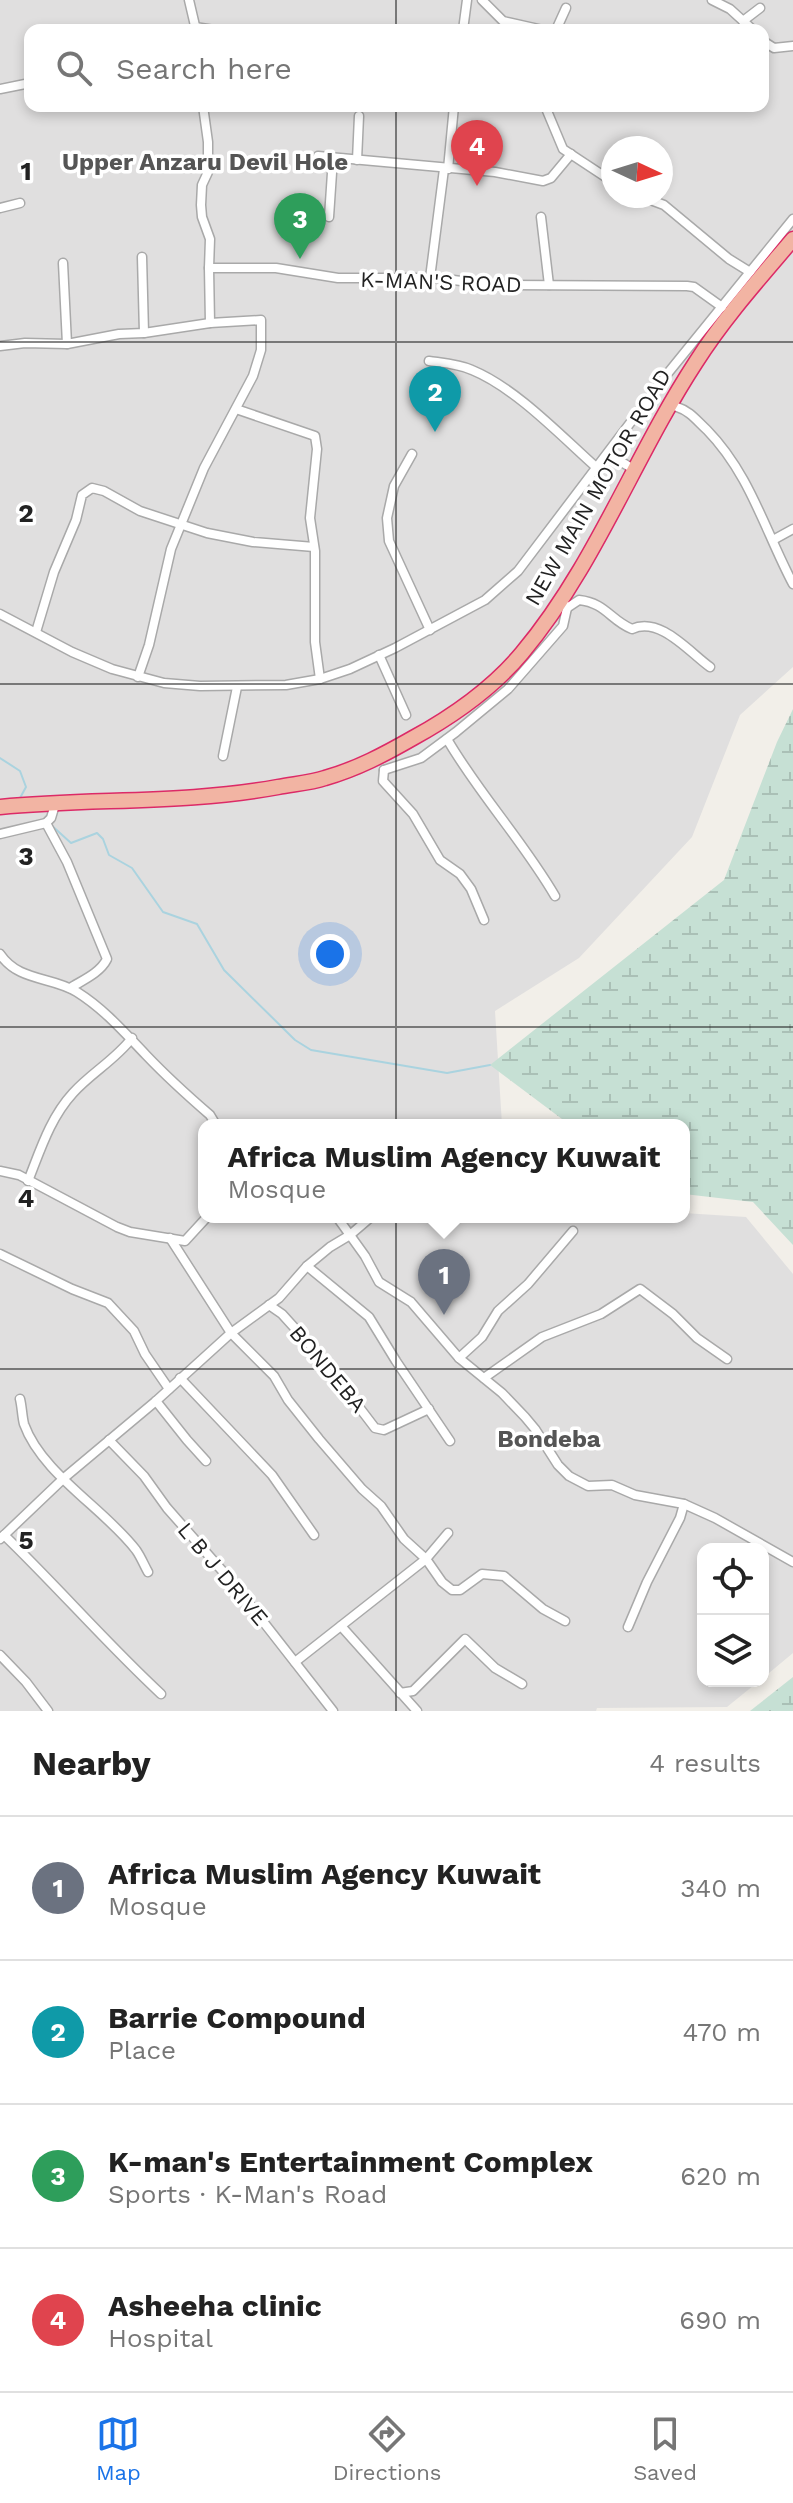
<!DOCTYPE html>
<meta charset="utf-8">
<style>
:root{--surface:#fff;--page:#f6f6f6;--text:#222;--muted:#767676;--line:#e0e0e0;--accent:#1a73e8}
body{margin:0;font-family:"Work Sans",sans-serif;background:var(--page);color:var(--text)}
.controls{position:absolute;right:24px;bottom:24px;display:grid;overflow:hidden;border-radius:16px;box-shadow:0 4px 12px #0003}
.controls button{width:72px;height:72px;display:grid;place-items:center;padding:0;border:0;border-bottom:2px solid var(--line);background:var(--surface);color:var(--text);font:40px sans-serif}
.compass{position:absolute;left:601px;top:136px;width:72px;height:72px;border-radius:50%;background:var(--surface);box-shadow:0 4px 12px #0003;rotate:94deg}
.you{position:absolute;left:330px;top:954px;width:28px;height:28px;margin:-20px;border:6px solid #fff;border-radius:50%;background:#1a73e8;box-shadow:0 0 0 12px #1a73e833}
.badge{display:grid;place-items:center;width:52px;height:52px;border-radius:50%;background:var(--accent);color:#fff;font-size:26px;font-weight:700}
.pin{position:absolute;translate:-50% -66px;filter:drop-shadow(0 2px 4px #0008)}
.pin::after{content:'';position:absolute;top:42px;width:28px;height:24px;background:inherit;clip-path:polygon(0 0,100% 0,50% 100%)}
.popup{position:absolute;left:198px;top:1119px;width:492px;height:104px;box-sizing:border-box;display:grid;place-content:center;border-radius:16px;background:var(--surface);filter:drop-shadow(0 2px 6px #0005);font-size:26px;white-space:nowrap;color:var(--muted)}
.popup b{font-size:30px;color:var(--text)}
.popup::after{content:'';position:absolute;left:50%;top:100%;margin-left:-16px;border:16px solid transparent;border-top-color:var(--surface)}
.list{margin:0;padding:0;list-style:none}
h2{display:flex;justify-content:space-between;align-items:center;height:104px;margin:0;padding:0 32px;font-size:34px}
h2 small{font-size:26px;font-weight:400;color:var(--muted)}
.list li{display:grid;grid-template-columns:52px 1fr auto;gap:24px;align-items:center;box-sizing:border-box;height:144px;padding:0 32px;border-top:2px solid var(--line)}
.list b{display:block;font-size:30px;white-space:nowrap}
.list p{margin:0;font-size:26px;white-space:nowrap;color:var(--muted)}
.list em{font-size:26px;font-style:normal;color:var(--muted)}
.icon{flex:none;width:44px;height:44px;fill:none;stroke:currentColor;stroke-width:2;stroke-linecap:round;stroke-linejoin:round}
.map{position:relative;flex:none;width:793px;height:1711px;overflow:hidden}
.search{position:absolute;background:var(--surface);box-shadow:0 4px 12px #0003;left:24px;right:24px;top:24px;height:88px;display:flex;align-items:center;gap:20px;box-sizing:border-box;padding:0 28px;border-radius:16px;color:var(--muted);font-size:30px}
.sheet{height:680px;background:var(--surface)}
nav{display:flex;justify-content:space-around;align-items:center;box-sizing:border-box;height:112px;border-top:2px solid var(--line);background:var(--surface);font-size:22px;color:var(--muted)}
nav a{display:grid;justify-items:center;gap:4px}
nav .on{color:var(--accent)}
.map>svg:first-child{display:block}
.residential{fill:#e0dfdf;fill-rule:evenodd}
.wetland{fill:url(#wetland-marsh)}
.lines{fill:none;stroke-linecap:round;stroke-linejoin:round}
.stream{stroke:#aad3df;stroke-width:2}
.minor-casing{stroke:#a9a9a9;stroke-width:11}
.trunk-casing{stroke:#dc2a67;stroke-width:17}
.minor{stroke:#fff;stroke-width:8}
.trunk{stroke:#f2b4a3;stroke-width:14}
.grid{fill:none;stroke:#222;stroke-width:2;stroke-opacity:0.55}
.labels{text-anchor:middle;dominant-baseline:central;stroke-width:7;stroke-linejoin:round;paint-order:stroke}
.street-label{font-size:22px;fill:#222;stroke:#fff}
.neighbourhood-label{font-size:24px;font-weight:bold;fill:#555;stroke:#fff}
.grid-label{font-size:26px;text-anchor:middle;font-weight:bold;fill:#222;stroke:#fff;stroke-width:7;stroke-linejoin:round;paint-order:stroke}
</style>
<div class="map">
<svg width="793" height="1711" viewBox="0 0 793 1711">
<defs>
<pattern id="wetland-marsh" width="20" height="14" patternUnits="userSpaceOnUse" patternTransform="scale(2)"><rect width="20" height="14" fill="#c6e0d4"/><path d="M1 5h8M5 5V1M11 12h8M15 12V8" fill="none" stroke="#aac0b6"/></pattern>
</defs>
<rect width="100%" height="100%" fill="#f2efe9"/>
<path class="residential" d="M0 0H793V667L740 715 692 837 579 958 495 1011 502 1125H204V1217H684V1213L746 1217 793 1274V1653L763 1678V1549H703V1681H759L727 1707 597 1708 596 1711H0ZM30 30H763V106H30ZM613 148H661V196H613Z"/>
<g class="wetland">
<polygon points="793,709 793,1245 753,1202 684,1194 684,1125 570,1125 490,1065 724,880 777,742"/>
<polygon points="793,1677 793,1711 750,1711"/>
</g>
<g class="lines">
<g class="stream">
<polyline points="0,758 20,771 26,787 20,798"/>
<polyline points="50,824 71,843 97,833 103,839 109,855 132,868 163,912 197,924 224,970 295,1040 311,1050 447,1073 490,1065"/>
</g>
<g class="minor-casing">
<g id="minor">
<polyline points="189,0 196,30"/>
<polyline points="482,0 503,21 543,30"/>
<polyline points="712,0 730,9 753,30"/>
<polyline points="743,21 760,8"/>
<polyline points="195,27 214,30"/>
<polyline points="463,30 467,0"/>
<polyline points="556,30 566,8"/>
<polyline points="763,41 774,48 793,46"/>
<polyline points="0,89 30,83"/>
<polyline points="203,106 208,142 208,172 202,185 201,205 202,217 210,239 209,268"/>
<polyline points="545,106 563,149 613,182"/>
<polyline points="318,156 495,172 543,181 551,178 571,154"/>
<polyline points="357,160 359,116"/>
<polyline points="448,169 454,106"/>
<polyline points="640,196 664,205 729,259 750,272"/>
<polyline points="0,208 20,203"/>
<polyline points="329,217 333,158"/>
<polyline points="541,217 549,285"/>
<polyline points="142,257 144,333"/>
<polyline points="63,263 67,344"/>
<polyline points="430,278 444,169"/>
<polyline points="210,323 209,268 276,268 338,278 438,278 492,285 687,286 694,287 722,307"/>
<polyline points="0,346 25,343 67,344 119,334 144,333 210,323 261,320 261,350 253,376 204,468 171,549 149,645 138,677"/>
<path d="M429 361C443 363 459 364 472 370 516 388 562 437 597 468"/>
<path d="M677 407C690 411 697 421 707 430 750 474 765 531 793 584"/>
<polyline points="236,409 315,436 317,449 310,518 315,551 315,642 320,679"/>
<polyline points="412,454 394,486 387,518 389,541 430,630"/>
<polyline points="608,454 635,470"/>
<polyline points="773,540 793,529"/>
<path d="M566 606 567 608 579 600C606 603 610 620 632 629 660 616 689 652 710 667"/>
<polyline points="0,614 72,652 112,669 164,683 200,686 286,685 320,679 350,669 395,648 485,600 518,571 668,373 793,219"/>
<polyline points="36,632 54,572 76,520 82,495 92,488 104,491 140,511 207,533 253,542 314,547"/>
<polyline points="379,655 406,715"/>
<path d="M447 739C479 794 523 841 555 896"/>
<polyline points="223,756 237,687"/>
<polyline points="384,770 421,758 456,732 508,689 563,626 567,608"/>
<polyline points="384,770 383,781 413,814 440,860 460,874 471,889 484,920"/>
<path d="M46 823 67 862 107 959C100 973 83 980 70 988"/>
<polyline points="0,834 46,823 51,818 54,808"/>
<path d="M0 954C19 982 51 976 77 992 104 1009 124 1032 146 1055 166 1076 188 1096 210 1115L216 1125"/>
<polyline points="0,1171 19,1175 117,1227 130,1232 185,1241 207,1217"/>
<path d="M28 1181C40 1151 50 1118 73 1093 91 1073 115 1060 132 1038"/>
<polyline points="337,1217 365,1256 379,1282 411,1302 459,1358 502,1393 525,1417 535,1429 558,1465 569,1476 588,1486 612,1485 635,1495 684,1504 715,1518 793,1562"/>
<polyline points="170,1238 231,1333 274,1376 288,1400 319,1439 362,1489 381,1506 404,1539 426,1559 442,1582 452,1590 460,1590 482,1574 504,1576 543,1609 565,1621"/>
<polyline points="0,1254 72,1289 108,1303 134,1331 145,1354 169,1389"/>
<polyline points="307,1266 369,1317 396,1361 450,1441"/>
<polyline points="269,1305 282,1314 320,1356 375,1428 384,1430 429,1409"/>
<polyline points="459,1358 482,1337 498,1311 528,1284 573,1231"/>
<polyline points="180,1378 272,1475 314,1535"/>
<polyline points="484,1378 542,1337 601,1314 640,1289 673,1314 697,1338 727,1359"/>
<path d="M20 1399C22 1407 22 1416 24 1424 42 1474 105 1509 136 1550 141 1557 144 1565 148 1572"/>
<polyline points="156,1401 187,1440 206,1461"/>
<polyline points="109,1440 144,1476 167,1508 233,1583 333,1711"/>
<path d="M4 1535C58 1587 106 1643 161 1694"/>
<polyline points="0,1539 64,1478 156,1401 231,1333 279,1298 307,1266 330,1247 350,1235 371,1217"/>
<polyline points="341,1626 417,1711"/>
<polyline points="628,1627 647,1582 680,1518 684,1504"/>
<polyline points="0,1655 26,1682 48,1711"/>
<polyline points="295,1662 426,1559 448,1533"/>
<polyline points="400,1693 413,1691 465,1639 495,1668 522,1684"/>
</g>
</g>
<g class="trunk-casing">
<path id="trunk" d="M0 807C92 798 186 804 278 787 293 784 310 783 325 778 357 769 385 754 413 738 453 716 492 689 522 653 595 566 634 457 696 362 724 318 759 279 793 239"/>
</g>
<use href="#minor" class="minor"/>
<use href="#trunk" class="trunk"/>
</g>
<path class="grid" d="M396 0V30M396 106V1711M0 342H793M0 684H793M0 1027H793M0 1369H793"/>
<g class="labels">
<g class="street-label">
<text transform="translate(441 282) rotate(2)">K-MAN'S ROAD</text>
<text transform="translate(598 487) rotate(-60)">NEW MAIN MOTOR ROAD</text>
<text transform="translate(328 1369) rotate(50)">BONDEBA</text>
<text transform="translate(223 1574) rotate(50)">L B J DRIVE</text>
</g>
<g class="neighbourhood-label">
<text x="205" y="162">Upper Anzaru Devil Hole</text>
<text x="549" y="1439">Bondeba</text>
</g>
</g>
<g class="grid-label">
<text x="26" y="180">1</text>
<text x="26" y="522">2</text>
<text x="26" y="865">3</text>
<text x="26" y="1207">4</text>
<text x="26" y="1549">5</text>
</g>
</svg>
<div class="controls">
<button><svg class="icon" aria-label="locate" viewBox="0 0 24 24"><circle cx="12" cy="12" r="6"/><path d="M12 2v4M12 18v4M2 12h4M18 12h4"/></svg></button>
<button><svg class="icon" aria-label="layers" viewBox="0 0 24 24"><path d="M12 4l9 5-9 5-9-5zM3 14l9 5 9-5"/></svg></button>
</div>
<svg class="compass" viewBox="-18 -18 36 36"><path d="M0-13l5 13h-10z" fill="#e53935"/><path d="M0 13l5-13h-10z" fill="#767676"/></svg>
<div class="you"></div>
<div class="pin badge" style="left:444px;top:1315px;background:#6b7280">1</div>
<div class="popup"><b>Africa Muslim Agency Kuwait</b>Mosque</div>
<div class="pin badge" style="left:435px;top:432px;background:#0f9aa8">2</div>
<div class="pin badge" style="left:300px;top:259px;background:#2e9e5b">3</div>
<div class="pin badge" style="left:477px;top:186px;background:#e0444e">4</div>
<div class="search"><svg class="icon" aria-label="search" viewBox="0 0 24 24"><circle cx="10" cy="10" r="6"/><path d="M15 15l6 6"/></svg>Search here</div>
</div>
<section class="sheet">
<h2>Nearby<small>4 results</small></h2>
<ul class="list">
<li><span class="badge" style="background:#6b7280">1</span><div><b>Africa Muslim Agency Kuwait</b><p>Mosque</p></div><em>340 m</em></li>
<li><span class="badge" style="background:#0f9aa8">2</span><div><b>Barrie Compound</b><p>Place</p></div><em>470 m</em></li>
<li><span class="badge" style="background:#2e9e5b">3</span><div><b>K-man's Entertainment Complex</b><p>Sports · K-Man's Road</p></div><em>620 m</em></li>
<li><span class="badge" style="background:#e0444e">4</span><div><b>Asheeha clinic</b><p>Hospital</p></div><em>690 m</em></li>
</ul>
</section>
<nav>
<a class="on"><svg class="icon" aria-label="map" viewBox="0 0 24 24"><path d="M3 6l6-2 6 2 6-2v14l-6 2-6-2-6 2zM9 4v14M15 6v14"/></svg>Map</a>
<a><svg class="icon" aria-label="directions" viewBox="0 0 24 24"><path d="M12 3l9 9-9 9-9-9zM9 14v-3h6M13 9l2 2-2 2"/></svg>Directions</a>
<a><svg class="icon" aria-label="saved" viewBox="0 0 24 24"><path d="M7 4h10v16l-5-4-5 4z"/></svg>Saved</a>
</nav>
